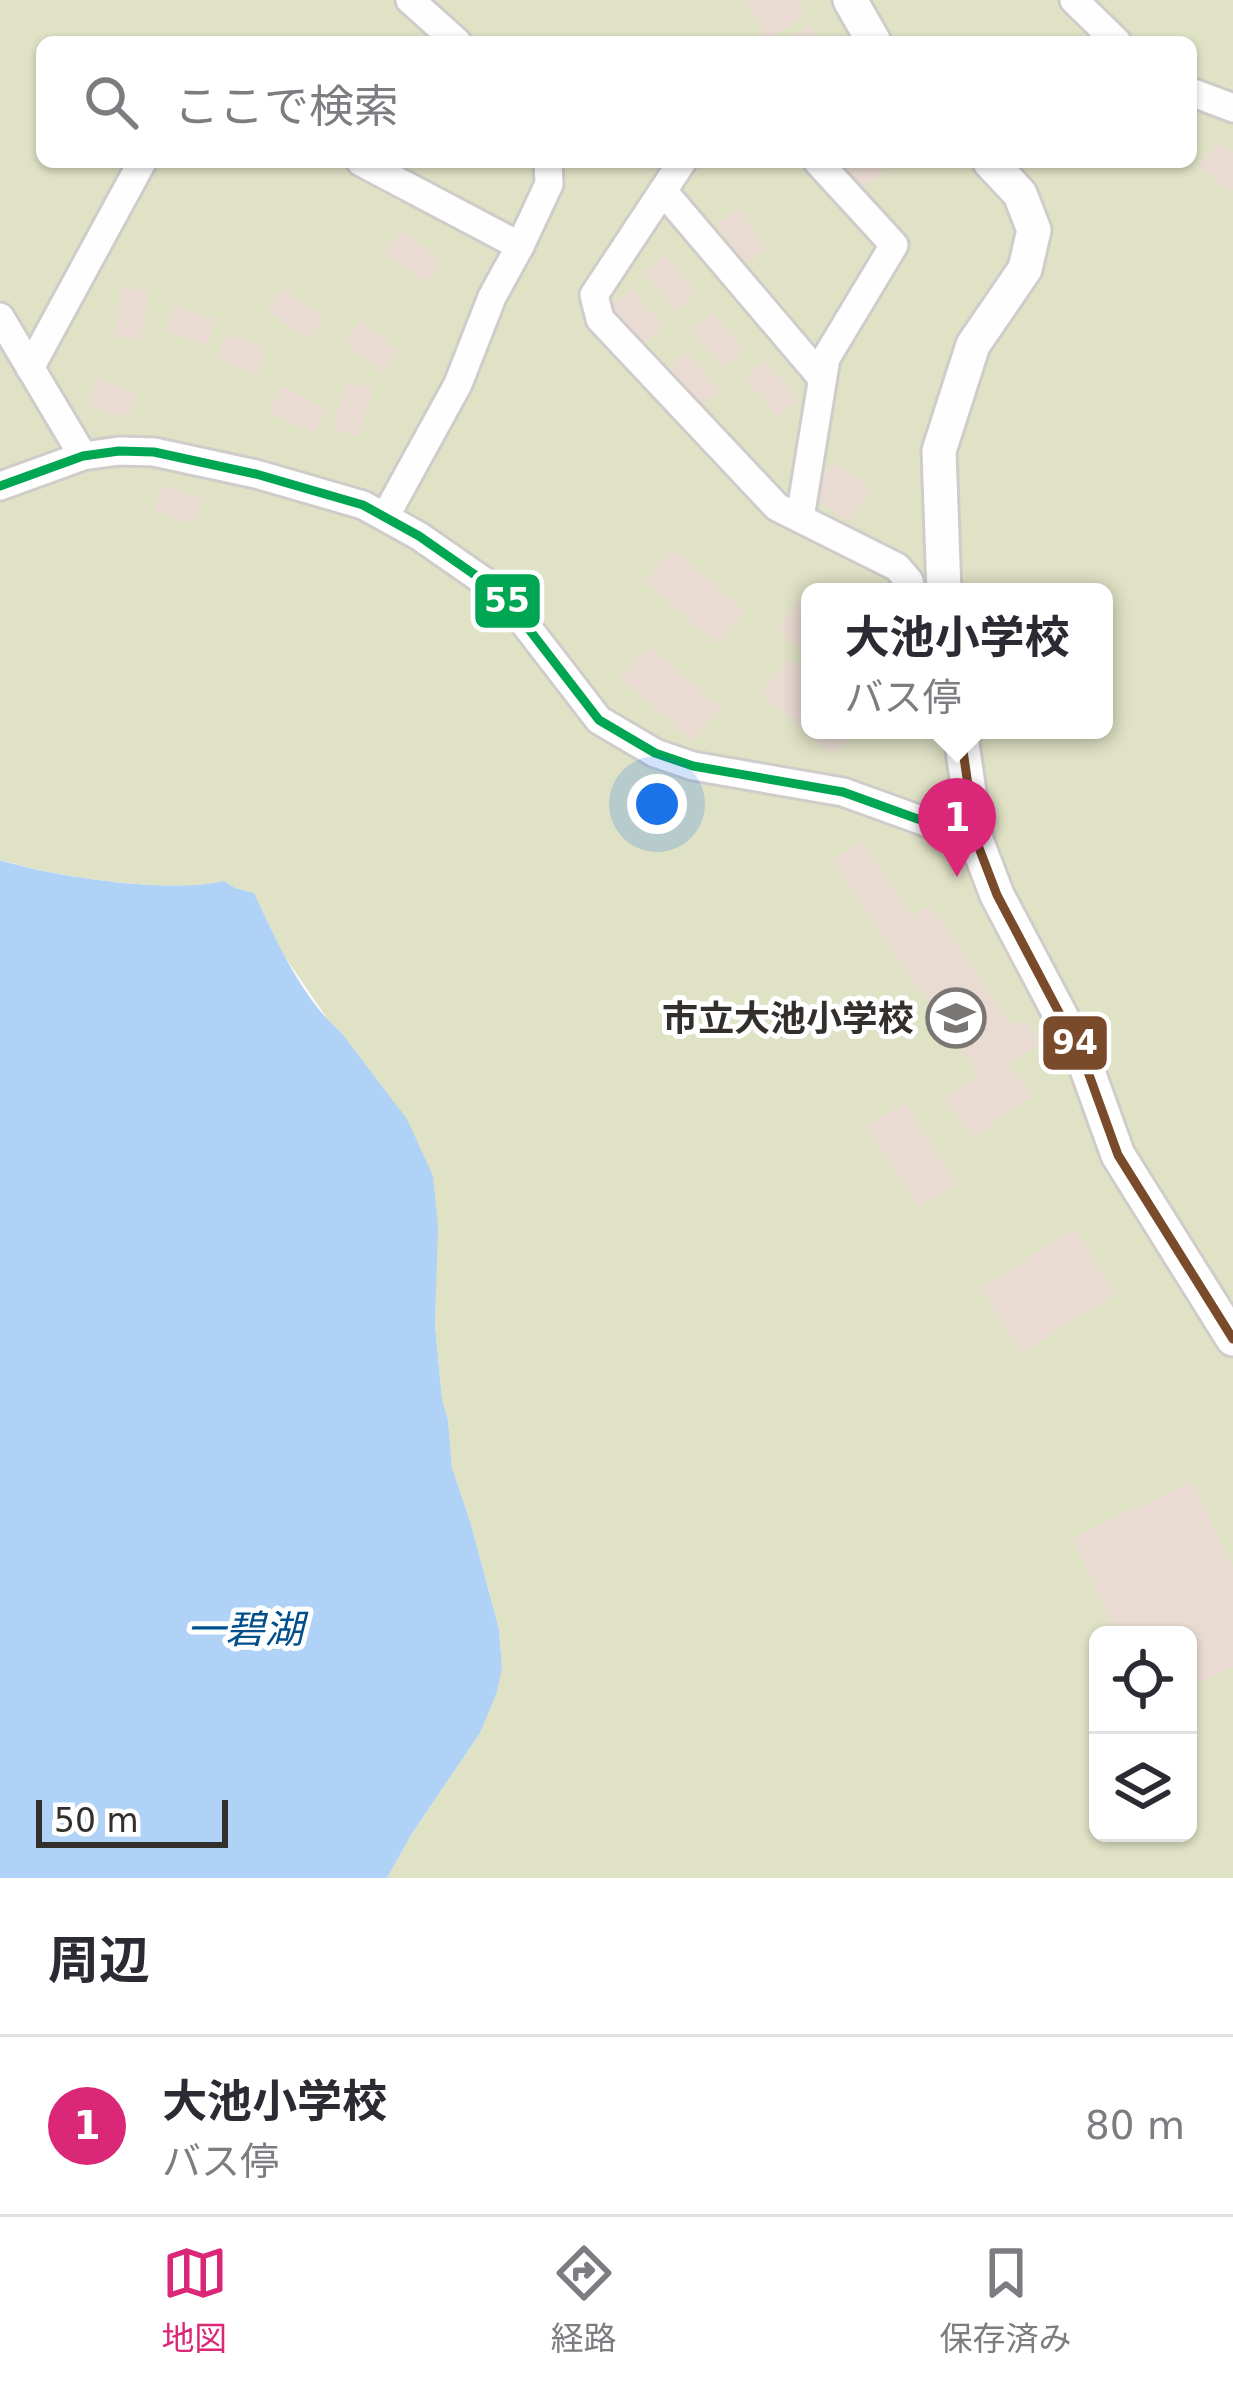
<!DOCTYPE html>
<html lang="ja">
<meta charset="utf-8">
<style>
:root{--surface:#fff;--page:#f7f7f7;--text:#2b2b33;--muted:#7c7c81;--line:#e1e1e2;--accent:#db2777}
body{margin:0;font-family:"DejaVu Sans","Noto Sans JP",sans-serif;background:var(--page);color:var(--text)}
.controls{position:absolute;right:36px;bottom:36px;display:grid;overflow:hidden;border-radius:18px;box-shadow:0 3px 9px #0004}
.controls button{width:108px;height:108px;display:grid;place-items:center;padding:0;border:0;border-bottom:3px solid var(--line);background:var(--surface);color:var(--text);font:60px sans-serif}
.scale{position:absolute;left:36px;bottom:30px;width:192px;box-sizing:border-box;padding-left:12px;border:6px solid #332f2c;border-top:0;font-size:33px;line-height:42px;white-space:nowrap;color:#332f2c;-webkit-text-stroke:9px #fff;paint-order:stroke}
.you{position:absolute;left:657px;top:804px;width:42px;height:42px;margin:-30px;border:9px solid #fff;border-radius:50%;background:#1a73e8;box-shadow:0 0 0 18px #1a73e833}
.badge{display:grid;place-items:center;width:78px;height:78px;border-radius:50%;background:var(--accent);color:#fff;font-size:39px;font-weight:700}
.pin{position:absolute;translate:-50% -99px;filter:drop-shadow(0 3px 6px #0008)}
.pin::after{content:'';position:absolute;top:63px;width:42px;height:36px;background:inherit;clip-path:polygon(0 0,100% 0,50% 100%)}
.popup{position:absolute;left:801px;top:583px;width:312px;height:156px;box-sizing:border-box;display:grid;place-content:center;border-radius:18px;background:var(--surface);filter:drop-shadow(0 3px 9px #0005);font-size:39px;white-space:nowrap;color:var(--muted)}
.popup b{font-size:45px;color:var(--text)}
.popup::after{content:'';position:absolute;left:50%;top:100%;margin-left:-24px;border:24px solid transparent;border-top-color:var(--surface)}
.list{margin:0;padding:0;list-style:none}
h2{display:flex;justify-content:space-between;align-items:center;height:156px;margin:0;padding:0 48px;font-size:51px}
h2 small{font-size:39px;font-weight:400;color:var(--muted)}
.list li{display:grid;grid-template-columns:78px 1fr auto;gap:36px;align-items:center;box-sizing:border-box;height:180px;padding:0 48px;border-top:3px solid var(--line)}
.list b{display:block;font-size:45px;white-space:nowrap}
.list p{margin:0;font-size:39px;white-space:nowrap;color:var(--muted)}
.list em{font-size:39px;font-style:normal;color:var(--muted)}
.icon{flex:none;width:66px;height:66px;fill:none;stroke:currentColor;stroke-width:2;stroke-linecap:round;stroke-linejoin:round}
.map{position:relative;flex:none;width:1233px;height:1878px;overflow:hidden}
.search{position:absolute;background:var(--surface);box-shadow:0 3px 9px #0004;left:36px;right:36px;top:36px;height:132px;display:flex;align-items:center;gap:30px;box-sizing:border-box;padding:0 42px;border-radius:18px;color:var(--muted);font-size:45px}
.sheet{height:336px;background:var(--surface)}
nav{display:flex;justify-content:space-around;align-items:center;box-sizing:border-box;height:168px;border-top:3px solid var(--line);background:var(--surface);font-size:33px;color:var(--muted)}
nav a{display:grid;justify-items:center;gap:6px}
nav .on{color:var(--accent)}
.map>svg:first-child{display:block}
.green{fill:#e0e2c6;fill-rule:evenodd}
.water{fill:#b0d2f6}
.building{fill:#e9dbd2}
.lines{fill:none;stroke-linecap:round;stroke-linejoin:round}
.minor-casing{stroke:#cfccc9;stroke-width:33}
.tertiary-casing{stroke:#cfccc9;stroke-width:39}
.minor{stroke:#fffefe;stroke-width:27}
.tertiary{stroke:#fffefe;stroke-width:33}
.bus-1-casing{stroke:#fff;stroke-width:18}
.bus-2-casing{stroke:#fff;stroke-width:18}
.bus-1{stroke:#00a651;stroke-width:9}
.bus-2{stroke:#7a4b2a;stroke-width:9}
.labels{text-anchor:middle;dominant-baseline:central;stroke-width:10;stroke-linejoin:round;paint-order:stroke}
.poi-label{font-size:36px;font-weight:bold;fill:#332f2c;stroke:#fff;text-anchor:end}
.water-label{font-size:39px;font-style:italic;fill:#004f8d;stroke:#fff}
.line-badge{stroke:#fff;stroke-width:4.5}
.badge-label{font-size:33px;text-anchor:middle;font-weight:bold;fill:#fff}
</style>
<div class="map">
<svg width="1233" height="1878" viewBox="0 0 1233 1878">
<rect width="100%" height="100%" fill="#fcf9f6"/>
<path class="green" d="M0 0H1233V1878H387L411 1835 480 1733 502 1667 499 1629 470 1521 452 1468 448 1420 442 1399 435 1325 436 1283 347 1044 340 1031 329 1021 283 954 254 893 235 888 224 881C170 894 55 877 1 860L0 865ZM42 42H1191V162H42ZM810 592H1104V730H810ZM1098 1635H1188V1833H1098Z"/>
<path class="water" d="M0 860C54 877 170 894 224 881L235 888 254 893C276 939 301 998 340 1031L407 1119 433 1176 438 1226 435 1325 442 1399 448 1420 452 1468 470 1521 499 1629 502 1667 497 1692 480 1733 411 1835 387 1878H0Z"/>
<g class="building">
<polygon points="744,0 796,0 806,16 767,39"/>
<polygon points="809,26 818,42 780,42"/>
<polygon points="1219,141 1233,152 1233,189 1230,192 1198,166"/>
<polygon points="832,162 875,162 883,175 851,194"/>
<polygon points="740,208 768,250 745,265 717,224"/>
<polygon points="402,230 442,261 425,283 385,252"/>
<polygon points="664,254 697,291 676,310 643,272"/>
<polygon points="122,287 149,291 141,340 114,336"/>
<polygon points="284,288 324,318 307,340 267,310"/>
<polygon points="631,289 664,326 644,344 611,307"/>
<polygon points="174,306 216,319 207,345 166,332"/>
<polygon points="712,312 745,350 724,368 691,331"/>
<polygon points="361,321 400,351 383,373 344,342"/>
<polygon points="225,335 266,347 258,374 217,361"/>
<polygon points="687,353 720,391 699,409 666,371"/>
<polygon points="766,361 799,399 778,417 745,379"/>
<polygon points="96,379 137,392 129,418 88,405"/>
<polygon points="346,381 373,389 359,437 333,429"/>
<polygon points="283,386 327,409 315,434 270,411"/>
<polygon points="833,462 872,490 849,523 810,494"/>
<polygon points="162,486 203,498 195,524 154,512"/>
<polygon points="673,548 746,612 717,644 644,581"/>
<polygon points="805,594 810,598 810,658 776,629"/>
<polygon points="649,645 721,708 693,741 620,678"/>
<polygon points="788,659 810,675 810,730 856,730 832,755 760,692"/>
<polygon points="862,841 913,916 930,905 1011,1025 1026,1021 1041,1043 1009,1064 1032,1097 972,1138 944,1097 978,1075 832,861"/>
<polygon points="905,1102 957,1182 919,1208 865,1127"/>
<polygon points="1075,1228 1116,1293 1022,1353 981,1288"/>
<polygon points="1192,1481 1233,1568 1233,1667 1188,1689 1188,1635 1118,1635 1072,1539"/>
</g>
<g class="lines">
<g class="minor-casing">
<g id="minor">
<polyline points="410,0 457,42"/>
<polyline points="1074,0 1117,42"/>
<polyline points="1191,92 1233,108"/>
<polyline points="361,162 520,246"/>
<polyline points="682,162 594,295 600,319 777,507 897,567 909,581 911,592"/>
<polyline points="663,191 822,378"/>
<polyline points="0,317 83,456"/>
<polyline points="30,368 142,162"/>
<polyline points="0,486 83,456 119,451 154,452 256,474 363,505 419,536 501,593 599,720 655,753 693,766 843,792 976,840"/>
<polyline points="385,517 458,384 492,297 520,246 549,184 548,162"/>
<polyline points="800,518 826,358 894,245 818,162"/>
</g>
</g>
<g class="tertiary-casing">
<g id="tertiary">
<polyline points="850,0 874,42"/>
<polyline points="944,592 939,451 973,345 1025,269 1034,230 1020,194 990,162"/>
<polyline points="960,730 976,840 997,895 1083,1058 1118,1155 1233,1339"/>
</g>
</g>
<use href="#minor" class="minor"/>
<use href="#tertiary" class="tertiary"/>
<g class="bus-1-casing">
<polyline id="bus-1" points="0,486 83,456 119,451 154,452 256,474 363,505 419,536 501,593 599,720 655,753 693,766 843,792 976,840"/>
</g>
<g class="bus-2-casing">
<polyline id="bus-2" points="960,730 976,840 997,895 1083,1058 1118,1155 1233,1339"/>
</g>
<use href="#bus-1" class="bus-1"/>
<use href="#bus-2" class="bus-2"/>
</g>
<defs>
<g id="school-ring" transform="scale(3)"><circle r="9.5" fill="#fff" stroke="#797673" stroke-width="1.5"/><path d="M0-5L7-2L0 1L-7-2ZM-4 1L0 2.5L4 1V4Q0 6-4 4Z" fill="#797673"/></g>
</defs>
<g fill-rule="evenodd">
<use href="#school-ring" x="956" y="1018"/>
</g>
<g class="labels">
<g class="poi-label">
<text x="914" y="1018">市立大池小学校</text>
</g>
<g class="water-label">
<text x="245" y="1629">一碧湖</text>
</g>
</g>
<g class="line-badge">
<rect x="473" y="572" width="69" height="58" rx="12" fill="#00a651"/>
<rect x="1041" y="1014" width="68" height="58" rx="12" fill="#7a4b2a"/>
</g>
<g class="badge-label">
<text x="507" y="612">55</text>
<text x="1075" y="1054">94</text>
</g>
</svg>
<div class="controls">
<button><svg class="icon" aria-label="locate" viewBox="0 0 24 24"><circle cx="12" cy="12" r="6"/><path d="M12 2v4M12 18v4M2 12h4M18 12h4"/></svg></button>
<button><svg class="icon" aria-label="layers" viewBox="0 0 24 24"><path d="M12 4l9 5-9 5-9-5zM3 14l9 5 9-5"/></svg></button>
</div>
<div class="scale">50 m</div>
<div class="you"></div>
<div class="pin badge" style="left:957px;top:877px">1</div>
<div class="popup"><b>大池小学校</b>バス停</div>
<div class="search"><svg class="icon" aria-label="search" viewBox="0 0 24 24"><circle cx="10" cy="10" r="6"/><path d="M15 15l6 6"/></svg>ここで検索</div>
</div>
<section class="sheet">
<h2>周辺<small></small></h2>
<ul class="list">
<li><span class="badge">1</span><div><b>大池小学校</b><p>バス停</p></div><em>80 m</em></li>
</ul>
</section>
<nav>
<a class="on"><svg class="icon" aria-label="map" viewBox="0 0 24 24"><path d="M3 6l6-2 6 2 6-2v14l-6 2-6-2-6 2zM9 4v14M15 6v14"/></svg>地図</a>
<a><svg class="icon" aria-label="directions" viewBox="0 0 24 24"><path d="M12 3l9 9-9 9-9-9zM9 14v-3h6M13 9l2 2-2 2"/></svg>経路</a>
<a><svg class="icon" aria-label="saved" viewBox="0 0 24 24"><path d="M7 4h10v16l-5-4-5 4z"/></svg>保存済み</a>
</nav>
